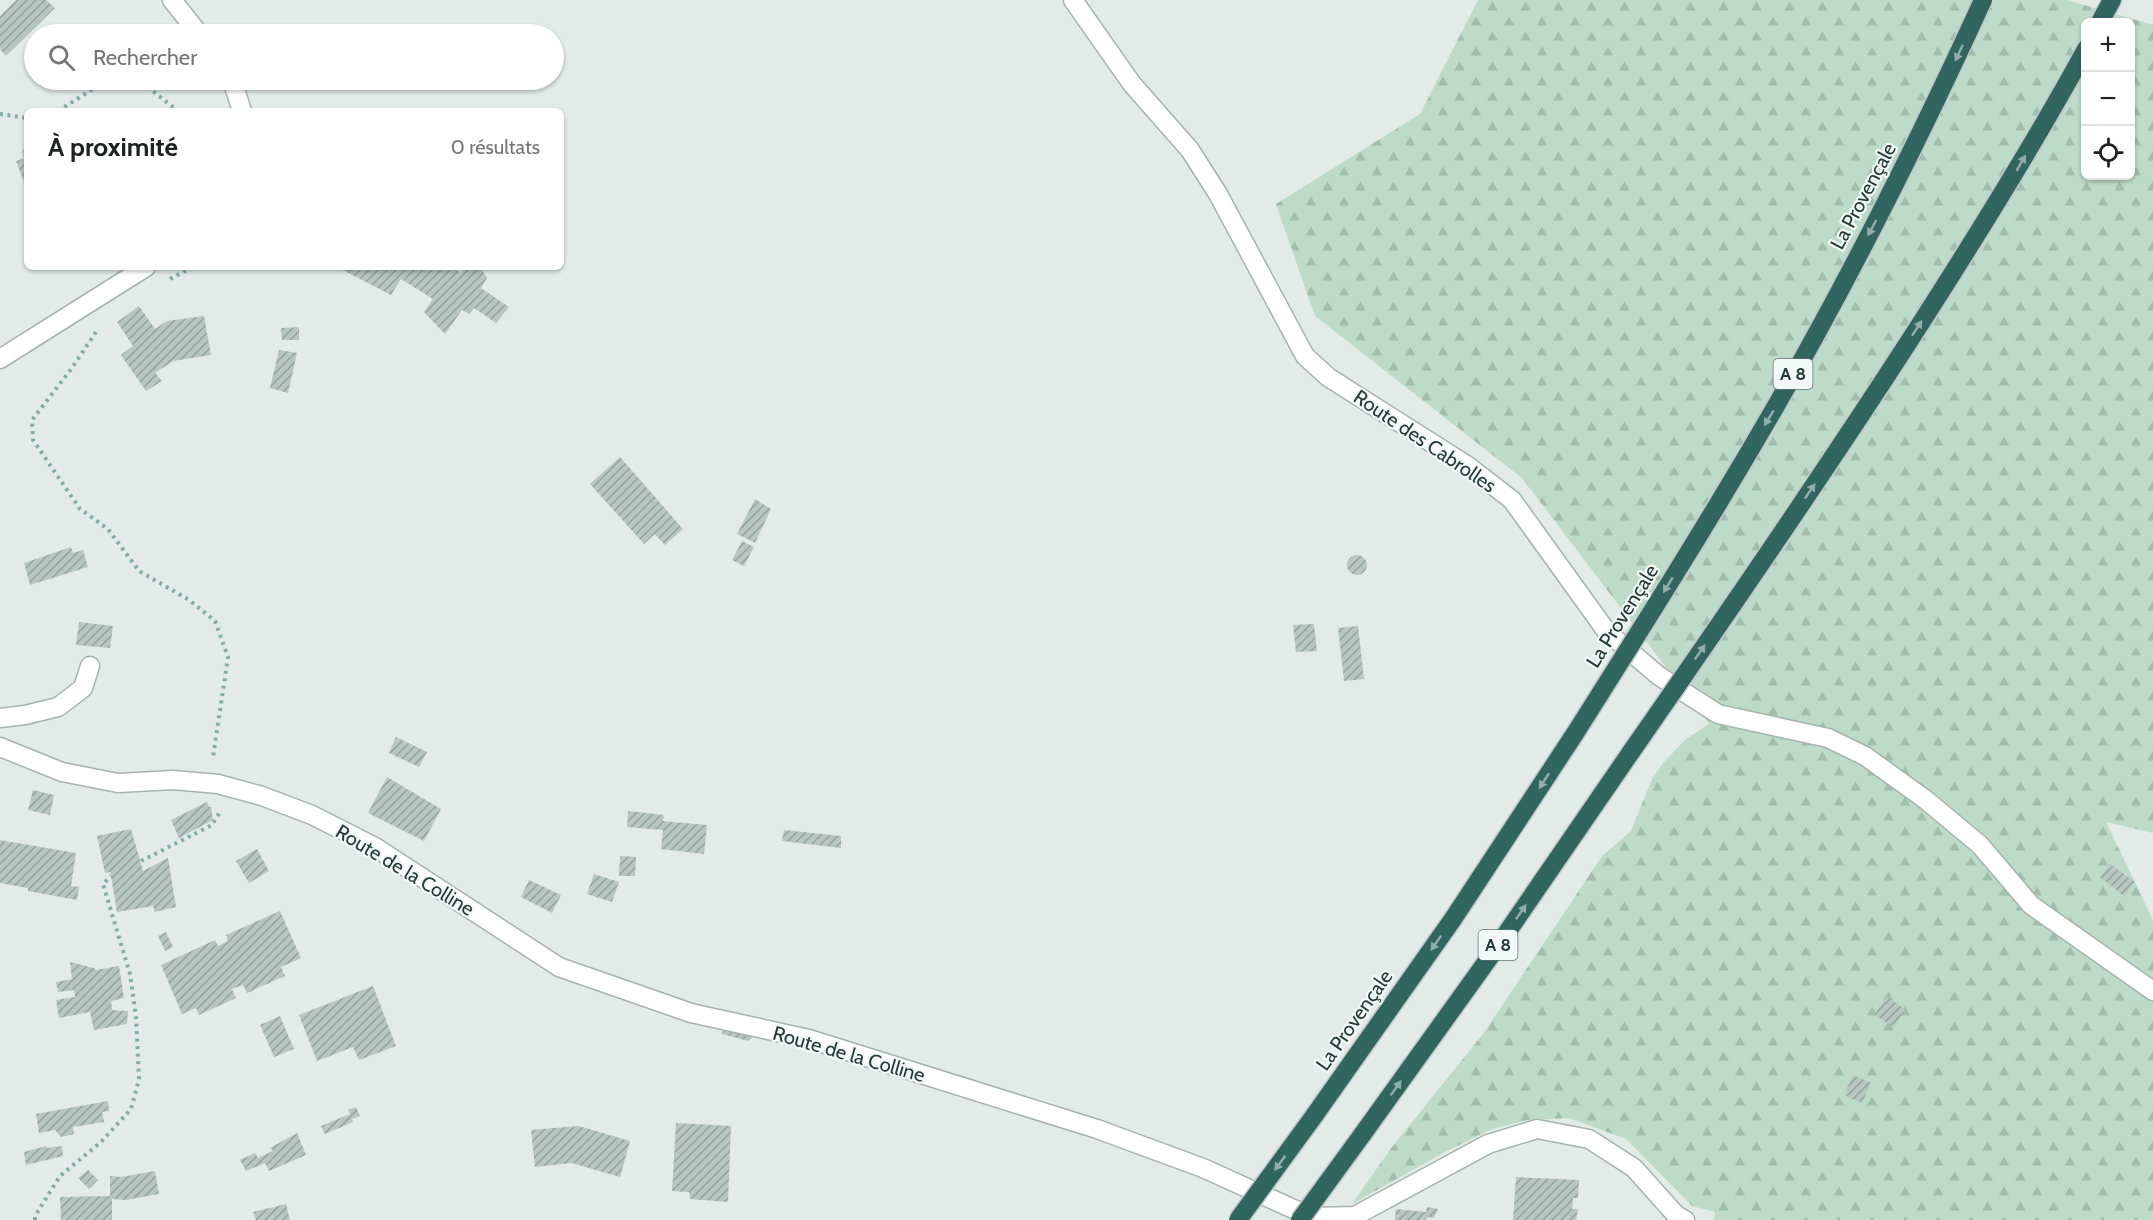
<!DOCTYPE html>
<html lang="fr">
<meta charset="utf-8">
<style>
:root{--surface:#fff;--page:#f6f6f6;--text:#202124;--muted:#757577;--line:#e0e0e0}
body{margin:0;font-family:Cabin,sans-serif;background:var(--page);color:var(--text)}
.controls{position:absolute;right:18px;top:18px;display:grid;overflow:hidden;border-radius:9px;box-shadow:0 2px 4px #0004}
.controls button{width:54px;height:54px;display:grid;place-items:center;padding:0;border:0;border-bottom:2px solid var(--line);background:var(--surface);color:var(--text);font:30px sans-serif}
.list{margin:0;padding:0;list-style:none}
h2{display:flex;justify-content:space-between;align-items:center;height:78px;margin:0;padding:0 24px;font-size:26px}
h2 small{font-size:20px;font-weight:400;color:var(--muted)}
.icon{flex:none;width:33px;height:33px;fill:none;stroke:currentColor;stroke-width:2;stroke-linecap:round;stroke-linejoin:round}
.map{position:relative;flex:none;width:2153px;height:1220px;overflow:hidden}
.search{position:absolute;background:var(--surface);box-shadow:0 2px 4px #0004;left:24px;top:24px;width:540px;height:66px;display:flex;align-items:center;gap:15px;box-sizing:border-box;padding:0 21px;border-radius:33px;color:var(--muted);font-size:22px}
.panel{position:absolute;background:var(--surface);box-shadow:0 2px 4px #0004;left:24px;top:108px;width:540px;height:162px;border-radius:9px}
.map>svg:first-child{display:block}
.forest{fill:url(#forest-firs);fill-rule:evenodd}
.building{fill:url(#building-hatch)}
.lines{fill:none;stroke-linecap:round;stroke-linejoin:round}
.service-casing{stroke:#a5b3af;stroke-width:21}
.minor-casing{stroke:#a5b3af;stroke-width:21}
.tertiary-casing{stroke:#a5b3af;stroke-width:21}
.motorway-casing{stroke:#c1c8c7;stroke-width:21}
.path{stroke:#84ada4;stroke-width:4;stroke-dasharray:3 4.5;stroke-linecap:butt}
.service{stroke:#fff;stroke-width:18}
.minor{stroke:#fff;stroke-width:18}
.tertiary{stroke:#fff;stroke-width:18}
.motorway{stroke:#316560;stroke-width:18}
.motorway-bridge-casing{stroke:#c1c8c7;stroke-width:21;stroke-linecap:butt}
.motorway-bridge{stroke:#316560;stroke-width:18}
.oneway{fill:#92aeab}
.labels{text-anchor:middle;dominant-baseline:central;stroke-width:4.5;stroke-linejoin:round;paint-order:stroke}
.shield{fill:#f2f8f6;stroke:#617470;stroke-width:1.5}
.shield-label{font-size:18px;font-weight:bold;fill:#233b37}
.street-label{font-size:20px;fill:#233b37;stroke:#f2f8f6}
</style>
<div class="map">
<svg width="2153" height="1220" viewBox="0 0 2153 1220">
<defs>
<pattern id="forest-firs" width="22" height="20" patternUnits="userSpaceOnUse" patternTransform="scale(1.5)"><rect width="22" height="20" fill="#bcdbc8"/><path d="M5 1l3.5 6h-7zM16 11l3.5 6h-7z" fill="#a1bdac"/></pattern>
<pattern id="building-hatch" width="6" height="6" patternUnits="userSpaceOnUse" patternTransform="scale(1.5)"><rect width="6" height="6" fill="#b7c6c1"/><path d="M-1 1l2-2M0 6l6-6M5 7l2-2" fill="none" stroke="#94a29e"/></pattern>
</defs>
<rect width="100%" height="100%" fill="#e2ebe8"/>
<path class="forest" d="M1478 0H2067L2150 24 2153 23V833L2106 822 2153 920V1220H1714L1715 1212 1692 1206 1626 1139 1569 1118 1528 1120 1492 1129 1443 1153 1352 1204 1392 1147 1483 1034 1602 856 1631 831 1652 779 1663 763 1686 739 1709 724 1522 478 1315 316 1276 204 1420 114ZM2086 22H2130V176H2086Z"/>
<g class="building">
<polygon points="16,0 46,0 55,8 6,56 0,49 0,16"/>
<polygon points="27,148 27,184 25,185 16,161 24,158 22,150"/>
<polygon points="337,267 452,267 461,273 465,267 480,267 487,278 481,288 509,307 496,323 474,308 469,314 462,310 445,334 424,312 433,299 401,279 391,295"/>
<polygon points="139,306 155,329 167,321 204,316 211,355 173,361 155,373 162,381 146,391 121,355 133,346 117,322"/>
<polygon points="299,327 299,340 282,340 281,328"/>
<polygon points="279,350 297,353 288,393 270,388"/>
<polygon points="620,457 683,529 665,545 655,534 644,544 590,484"/>
<polygon points="755,499 771,509 755,543 737,534"/>
<polygon points="742,541 754,547 744,566 732,560"/>
<polygon points="71,547 73,553 83,550 88,567 30,585 24,563"/>
<circle cx="1357" cy="565" r="10"/>
<polygon points="79,622 113,626 110,648 76,645"/>
<polygon points="1314,624 1317,651 1296,652 1293,625"/>
<polygon points="1358,626 1364,679 1344,681 1338,628"/>
<polygon points="396,737 427,752 419,767 389,753"/>
<polygon points="387,777 441,809 424,841 368,813"/>
<polygon points="33,790 54,795 50,815 28,810"/>
<polygon points="207,802 209,807 211,807 213,820 179,838 171,820"/>
<polygon points="628,811 664,815 663,821 707,825 704,854 661,849 663,830 627,827"/>
<polygon points="131,829 143,871 168,858 176,907 155,912 153,906 117,912 111,876 110,872 105,873 97,836"/>
<polygon points="784,830 841,836 841,848 782,841"/>
<polygon points="0,840 76,853 71,886 79,887 77,900 28,891 28,888 0,883"/>
<polygon points="257,849 269,871 249,883 236,861"/>
<polygon points="620,856 636,857 635,876 619,876"/>
<polygon points="2110,864 2135,882 2124,896 2100,877"/>
<polygon points="594,874 619,882 612,902 587,894"/>
<polygon points="529,880 561,895 552,913 521,897"/>
<polygon points="280,911 301,958 281,967 285,976 247,993 243,985 232,989 236,998 199,1015 196,1008 182,1014 161,965 215,940 218,946 228,941 226,935"/>
<polygon points="166,932 173,947 165,951 158,936"/>
<polygon points="70,962 94,968 96,970 119,966 124,998 111,1001 112,1010 128,1011 127,1024 94,1030 90,1012 59,1018 56,1000 75,997 74,990 58,992 56,982 72,979"/>
<polygon points="373,986 396,1046 359,1060 353,1047 317,1061 299,1015"/>
<polygon points="1887,997 1905,1009 1894,1027 1874,1015"/>
<polygon points="280,1016 294,1049 274,1057 260,1025"/>
<polygon points="725,1023 760,1031 748,1041 722,1034"/>
<polygon points="1853,1075 1871,1083 1862,1103 1844,1095"/>
<polygon points="108,1101 109,1111 102,1112 104,1122 73,1127 74,1134 61,1137 55,1130 39,1133 36,1114"/>
<polygon points="356,1107 360,1116 352,1119 353,1122 325,1134 321,1126 350,1114 348,1110"/>
<polygon points="676,1123 731,1126 728,1202 690,1199 689,1192 672,1191"/>
<polygon points="579,1126 630,1141 620,1177 572,1163 535,1167 531,1130"/>
<polygon points="297,1133 306,1155 269,1171 265,1163 246,1171 240,1160 255,1153 258,1158 273,1151 270,1148"/>
<polygon points="46,1146 47,1148 62,1146 63,1156 26,1165 24,1152"/>
<polygon points="88,1170 98,1180 89,1189 78,1178"/>
<polygon points="155,1171 159,1194 126,1200 112,1199 112,1220 61,1220 60,1197 110,1196 110,1176 121,1177"/>
<polygon points="1516,1177 1579,1180 1578,1198 1573,1198 1572,1209 1578,1209 1576,1220 1513,1220"/>
<polygon points="286,1204 290,1220 256,1220 253,1212"/>
<polygon points="1427,1207 1438,1209 1434,1218 1427,1217 1426,1220 1395,1220 1396,1209 1426,1212"/>
</g>
<g class="lines">
<g class="service-casing">
<polyline id="service" points="0,718 25,715 58,707 83,688 90,666"/>
</g>
<g class="minor-casing">
<g id="minor">
<polyline points="172,0 199,34"/>
<polyline points="232,80 242,111"/>
<polyline points="0,359 146,267"/>
<polyline points="0,747 62,772 118,783 173,780 218,784 262,796 312,815 375,847 559,967 691,1013 809,1039 1097,1129 1203,1168 1311,1217 1355,1216 1488,1144 1537,1129 1589,1139 1634,1168 1676,1215 1685,1220"/>
</g>
</g>
<g class="tertiary-casing">
<polyline id="tertiary" points="1073,0 1132,84 1190,150 1218,194 1305,356 1328,377 1468,466 1512,500 1607,632 1659,676 1718,714 1828,738 1865,756 1926,800 1980,845 2031,905 2153,991"/>
</g>
<g class="motorway-casing">
<g id="motorway">
<polyline points="2100,22 2112,0"/>
<polyline points="1314,1116 1453,919 1576,732"/>
<polyline points="1362,1135 1497,947 1631,752"/>
</g>
</g>
<g class="path">
<polyline points="134,80 150,89 178,111"/>
<polyline points="58,111 107,80"/>
<polyline points="0,114 27,118"/>
<polyline points="170,279 193,267"/>
<polyline points="96,332 72,368 32,420 33,440 80,509 108,529 139,571 189,600 215,621 228,657 213,757"/>
<polyline points="141,861 212,825 220,812"/>
<polyline points="35,1220 35,1216 60,1176 101,1142 131,1109 139,1079 136,1017 130,974 103,884 111,876"/>
</g>
<use href="#service" class="service"/>
<use href="#minor" class="minor"/>
<use href="#tertiary" class="tertiary"/>
<use href="#motorway" class="motorway"/>
<g class="motorway-bridge-casing">
<g id="motorway-bridge">
<path d="M1576 732C1643 626 1710 520 1773 411 1850 278 1919 140 1983 0"/>
<path d="M1631 752C1725 617 1818 482 1908 343 1970 247 2031 150 2086 49"/>
<polyline points="1238,1220 1314,1116"/>
<polyline points="1300,1220 1362,1135"/>
</g>
</g>
<use href="#motorway-bridge" class="motorway-bridge"/>
</g>
<defs><path id="oneway-solid" d="M-6-.8H1V-3.2L6.5 0L1 3.2V.8H-6Z" transform="scale(1.5)"/></defs>
<g class="oneway">
<use href="#oneway-solid" transform="translate(1959 53) rotate(115)"/>
<use href="#oneway-solid" transform="translate(2021 163) rotate(-60)"/>
<use href="#oneway-solid" transform="translate(1872 228) rotate(118)"/>
<use href="#oneway-solid" transform="translate(1917 328) rotate(-57)"/>
<use href="#oneway-solid" transform="translate(1769 418) rotate(121)"/>
<use href="#oneway-solid" transform="translate(1810 491) rotate(-56)"/>
<use href="#oneway-solid" transform="translate(1668 585) rotate(121)"/>
<use href="#oneway-solid" transform="translate(1700 652) rotate(-55)"/>
<use href="#oneway-solid" transform="translate(1544 781) rotate(123)"/>
<use href="#oneway-solid" transform="translate(1521 912) rotate(-55)"/>
<use href="#oneway-solid" transform="translate(1436 943) rotate(125)"/>
<use href="#oneway-solid" transform="translate(1396 1088) rotate(-54)"/>
<use href="#oneway-solid" transform="translate(1280 1163) rotate(126)"/>
</g>
<g class="labels">
<g class="shield">
<rect x="1773.5" y="359" width="39" height="30" rx="4.5"/>
<rect x="1478.5" y="930" width="39" height="30" rx="4.5"/>
</g>
<g class="shield-label">
<text x="1793" y="374">A 8</text>
<text x="1498" y="945">A 8</text>
</g>
<g class="street-label">
<text transform="translate(1863 196) rotate(-62)">La Provençale</text>
<text transform="translate(1425 441) rotate(34)">Route des Cabrolles</text>
<text transform="translate(1622 616) rotate(-58)">La Provençale</text>
<text transform="translate(405 870) rotate(31)">Route de la Colline</text>
<text transform="translate(1354 1020) rotate(-55)">La Provençale</text>
<text transform="translate(849 1054) rotate(16)">Route de la Colline</text>
</g>
</g>
</svg>
<div class="controls">
<button>+</button>
<button>−</button>
<button><svg class="icon" aria-label="locate" viewBox="0 0 24 24"><circle cx="12" cy="12" r="6"/><path d="M12 2v4M12 18v4M2 12h4M18 12h4"/></svg></button>
</div>
<div class="search"><svg class="icon" aria-label="search" viewBox="0 0 24 24"><circle cx="10" cy="10" r="6"/><path d="M15 15l6 6"/></svg>Rechercher</div>
<section class="panel">
<h2>À proximité<small>0 résultats</small></h2>
<ul class="list">
</ul>
</section>
</div>
